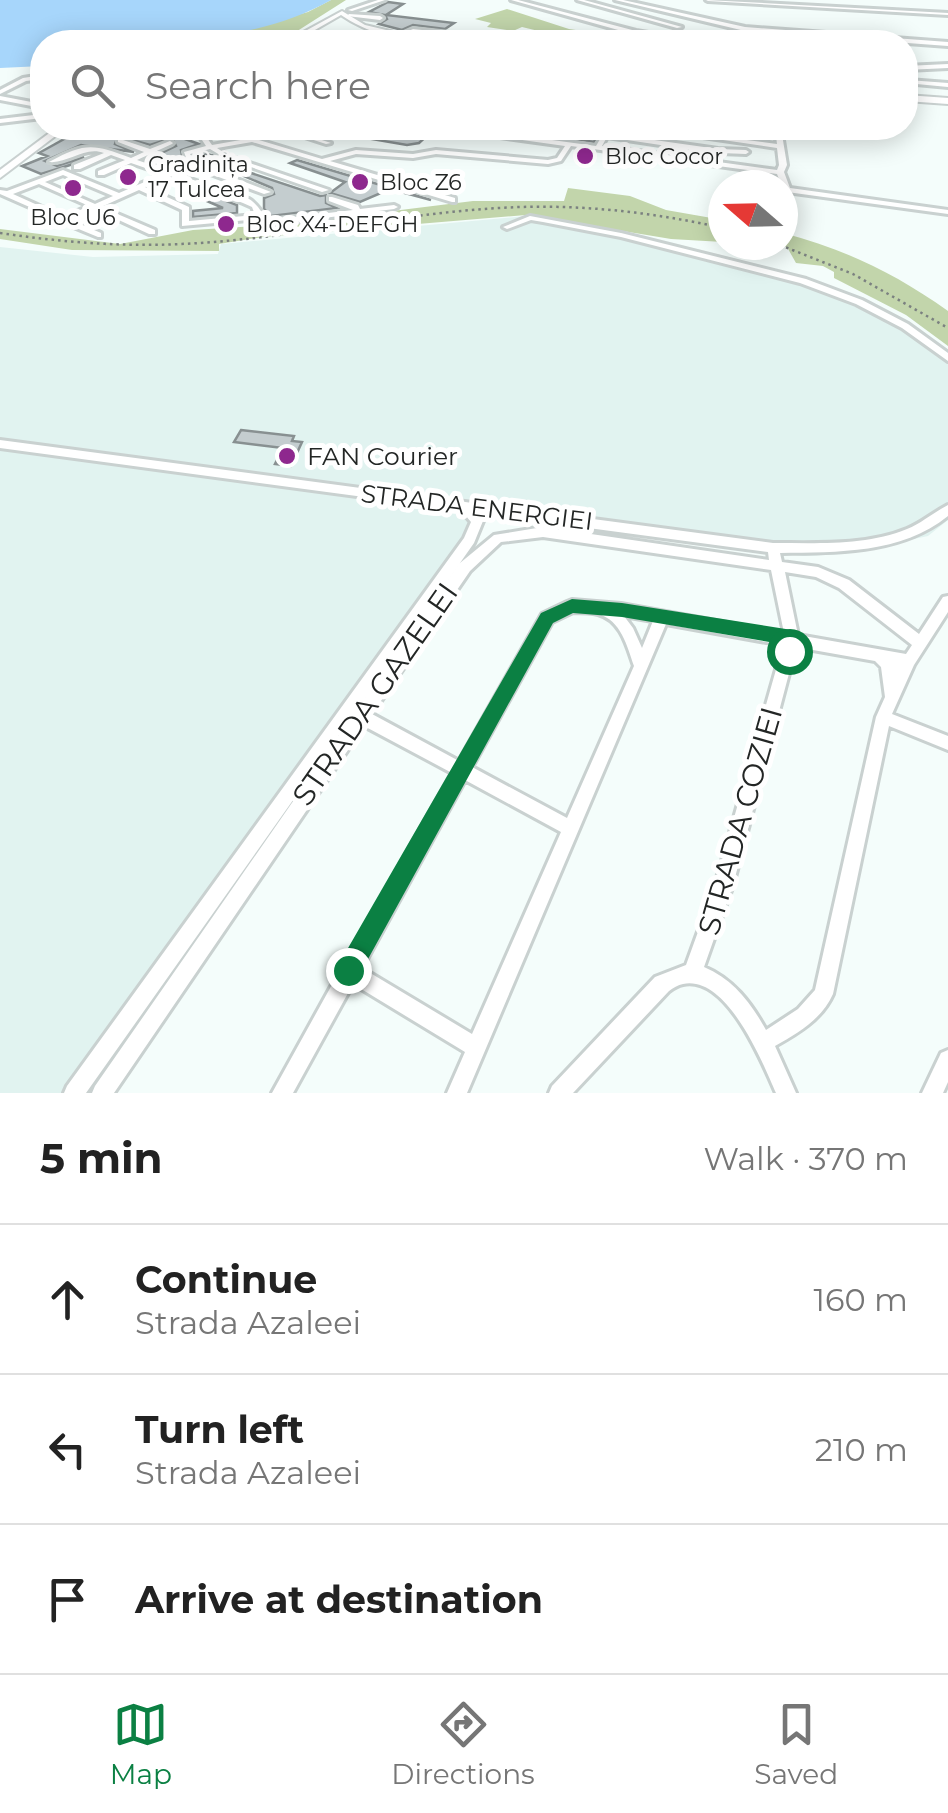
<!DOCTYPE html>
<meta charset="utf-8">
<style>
:root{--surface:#fff;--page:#f6f6f6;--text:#222;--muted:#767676;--line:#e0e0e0;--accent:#0b8043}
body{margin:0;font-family:Montserrat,sans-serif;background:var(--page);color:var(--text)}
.compass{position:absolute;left:708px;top:170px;width:90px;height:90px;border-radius:50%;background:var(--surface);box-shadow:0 5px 25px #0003;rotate:290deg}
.stop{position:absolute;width:30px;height:30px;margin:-22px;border:8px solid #0b8043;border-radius:50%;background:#fff}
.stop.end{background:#0b8043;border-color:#fff;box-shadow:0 2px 10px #0008}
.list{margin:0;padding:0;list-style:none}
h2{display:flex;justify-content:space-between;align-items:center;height:130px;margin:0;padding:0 40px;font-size:42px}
h2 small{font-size:32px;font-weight:400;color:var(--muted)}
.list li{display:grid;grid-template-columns:65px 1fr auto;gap:30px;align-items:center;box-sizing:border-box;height:150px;padding:0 40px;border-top:2px solid var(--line)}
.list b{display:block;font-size:38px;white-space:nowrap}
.list p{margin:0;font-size:32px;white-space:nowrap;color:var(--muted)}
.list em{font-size:32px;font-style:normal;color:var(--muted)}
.icon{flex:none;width:55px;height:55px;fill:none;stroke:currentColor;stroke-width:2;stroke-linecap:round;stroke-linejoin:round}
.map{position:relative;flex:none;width:948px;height:1093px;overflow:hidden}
.search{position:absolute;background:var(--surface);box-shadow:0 5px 25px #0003;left:30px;right:30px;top:30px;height:110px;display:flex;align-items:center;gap:25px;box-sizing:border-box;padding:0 35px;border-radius:40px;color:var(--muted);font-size:38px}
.sheet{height:580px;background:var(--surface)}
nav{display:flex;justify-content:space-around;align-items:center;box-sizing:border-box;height:140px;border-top:2px solid var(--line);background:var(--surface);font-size:28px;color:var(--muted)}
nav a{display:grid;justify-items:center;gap:5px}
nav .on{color:var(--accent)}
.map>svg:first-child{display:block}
.built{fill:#e1f3f0}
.green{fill:#c2d5ab}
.water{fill:#a7d6fb}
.building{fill:#c4cdcf;stroke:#889091;stroke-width:2.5}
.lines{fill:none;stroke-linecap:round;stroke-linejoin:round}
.minor-casing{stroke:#c9d1d0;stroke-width:6}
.major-casing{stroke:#c9d1d0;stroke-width:4}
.minor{fill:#fff;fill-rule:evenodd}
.major{fill:#fff;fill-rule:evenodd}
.rail{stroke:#7b8180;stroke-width:2.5;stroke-dasharray:2.5 4;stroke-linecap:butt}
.route{fill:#0b8043}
.poi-dot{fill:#8e288e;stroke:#fff;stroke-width:4}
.labels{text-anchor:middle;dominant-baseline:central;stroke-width:10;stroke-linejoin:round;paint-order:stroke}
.far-poi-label{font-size:22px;fill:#232625;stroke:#fff;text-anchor:start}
.poi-label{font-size:25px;fill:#232625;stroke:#fff;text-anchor:start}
.street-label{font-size:25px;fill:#232625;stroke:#fff}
.near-street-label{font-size:30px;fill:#232625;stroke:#fff}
</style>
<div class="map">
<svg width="948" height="1093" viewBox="0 0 948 1093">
<rect width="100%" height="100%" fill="#f4fdfb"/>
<polygon class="built" points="526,216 634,235 784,272 877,306 939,345 948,354 948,520 928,536 843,554 803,556 486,513 71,1093 0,1093 0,247 93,257 218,254 221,244"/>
<g class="green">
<polygon points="331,0 346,0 280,42 256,36 234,42 195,42 308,12"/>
<polygon points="507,9 569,29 658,42 584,42 522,27 513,31 487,27 491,23 475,19"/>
<polygon points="568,188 630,196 666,210 723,220 723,242 671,239 526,215 263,237 219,244 219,251 72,250 0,239 0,229 120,244 193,230 288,224 473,201 564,201"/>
<path d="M783 233C845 249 896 274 948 311V346L906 315 834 278V272L823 266 796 263 787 247 780 245Z"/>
</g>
<path class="water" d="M0 0H331C243 49 139 42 42 42V66L0 68Z"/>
<g class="building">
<polygon points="388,2 403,4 386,15 454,23 445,29 413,25 402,30 379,24 387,19 385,15 369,12"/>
<polygon points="84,128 102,133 117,128 131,132 163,128 191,136 185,139 199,144 181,150 183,161 174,165 159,154 176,146 172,138 150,145 118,136 115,144 134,152 81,145 45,161 57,166 84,157 70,165 41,174 22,166 47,156 39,153"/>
<polygon points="399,128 433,130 419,143 407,145 360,137 368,130 392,134"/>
<polygon points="503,128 579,128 586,130 582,136 596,138 594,142"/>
<polygon points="207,154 215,156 209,159 320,196 326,195 326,203 337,208 271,216 264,209 264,198 274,194 272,188 196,156"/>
<polygon points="297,160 431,200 390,189 360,202 330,193 345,182 290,163"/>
<polygon points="203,192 237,205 237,213 193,217 193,211 223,208 195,196"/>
<polygon points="241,430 294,436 292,441 302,442 291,466 275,464 283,448 234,442"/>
</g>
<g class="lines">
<g class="minor-casing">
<g id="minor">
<polygon points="378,0 385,0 352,11 348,10"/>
<polygon points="511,0 518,0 636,31 704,42 693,42 636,35"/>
<polygon points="577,0 584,0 682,27 677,28"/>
<polygon points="615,0 623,0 745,27 948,42 948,46 745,31"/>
<polygon points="706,0 948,13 948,15 708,1"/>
<polygon points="349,14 380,16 383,18 380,20 347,16"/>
<polygon points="413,29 486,37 489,39 486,42 482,42 483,40 414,33 400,38 397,36"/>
<polygon points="541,37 546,38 540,42 535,42"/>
<polygon points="948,64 948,68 906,70 906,66"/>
<polygon points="42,75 42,79 26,81 0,94 0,90 23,78"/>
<polygon points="908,80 948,83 948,87 906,83"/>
<polygon points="0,96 42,104 42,108 0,100"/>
<polygon points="42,114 42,118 0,123 0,119"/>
<path d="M194 128H200L212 145 252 138 322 159 356 150 413 154 436 150 548 160 557 158 565 146 500 137 480 128H488L501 133 596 146 603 134 605 133 718 149 746 150 749 152 746 154 721 153 719 158 717 159 714 157V153L607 137 602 146 777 170 779 165 777 148 641 128H655L777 144 775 128H781L787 165 784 172 790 188 948 210V214L787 192 783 190 777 174 571 146 561 161 548 164 436 154 413 158 356 154 330 161 455 198V202H452L252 142 217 148 229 156 329 190 322 192 225 158 210 149 190 154 195 163 271 192 264 194 192 167 176 174 249 199C259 205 261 214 270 220L353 210 329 201V197H332L358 205 360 209 394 205 398 207 394 209 269 225 258 219 182 226V210L139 190 101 207 155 230V234H149L95 209 71 220 101 233V237H98L64 223H59V220L0 194V190L7 191 63 170 119 193 163 174 131 163 104 175H98V171L125 160 111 155 80 169H74V165L104 153C84 146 68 164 49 162 86 142 93 144 131 158L144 152 118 142V140L120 139 150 149 170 141 173 143 172 144 137 160 169 171 188 163 184 152 206 146ZM63 175 113 196 95 204 45 182ZM170 176 243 203 252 207 255 215 189 221V207L145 187ZM39 184 89 206 64 217 13 194Z"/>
<polygon points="277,128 285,128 331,143 326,144"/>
<polygon points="341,128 348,128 336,134 331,133"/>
<polygon points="530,216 621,233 806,279 862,300 908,324 948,353 948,361 902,328 856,304 800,283 621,237 543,222 531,220 507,229 503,227"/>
<path d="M0 440 773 543C817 543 866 546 907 529 922 523 934 512 948 505V516C901 554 838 552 780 553L782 562 818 567 849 580 919 634 943 597 948 596V612L914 665 892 714 948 736V750L889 726 833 994C822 1019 798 1033 775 1046L796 1093H776C762 1061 727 975 683 984 678 985 673 988 669 991L573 1093H549L552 1086 655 977 686 965 715 885 783 645 666 624 467 1093H447L465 1052 353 984 293 1093H272L339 972 341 963 345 962 452 773 364 726 114 1093H92L95 1086 351 718 86 1093H64L67 1086 464 538 471 522 461 510 0 448ZM477 513 768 552 769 560 543 527 494 535 460 563 359 707 474 543 483 521ZM543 537 771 570 784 633 621 604 572 600 567 602 542 614 459 761 372 714 470 571 501 542ZM785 572 816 577 839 588 912 645 906 654 798 635ZM573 612C581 612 590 612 598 614 621 620 627 646 634 666L567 818 472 767 552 622ZM624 616 653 621 642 648 633 628ZM796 647 875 661 881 667 885 697 876 717 815 990 798 1009 766 1030C751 1003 733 979 704 967L733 885ZM465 780 561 832 472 1034 362 968Z"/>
<polygon points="948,1050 948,1082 943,1093 922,1093 941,1053"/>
</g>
</g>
<g class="major-casing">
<g id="major">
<path d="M342 11 365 25 437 42C406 44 367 33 341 15L294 42H285Z"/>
<polygon points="906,95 948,98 948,104 906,101"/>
<polygon points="56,128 66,128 0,178 0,170"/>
</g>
</g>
<use href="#minor" class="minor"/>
<use href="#major" class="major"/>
<g class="rail">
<path d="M0 233C61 242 120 247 181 244 295 239 406 211 520 207 589 205 656 213 723 228"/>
<polyline points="780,245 853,274 948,328"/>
</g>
</g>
<polygon class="route" points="572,599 622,603 792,630 800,638 795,657 789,659 782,657 781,644 622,617 573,613 553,623 357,979 348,982 340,979 336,970 340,962 541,613"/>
<g class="poi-dot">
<circle cx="585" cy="156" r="10"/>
<circle cx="128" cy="177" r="10"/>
<circle cx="360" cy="182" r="10"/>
<circle cx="73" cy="188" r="10"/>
<circle cx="226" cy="224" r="10"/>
<circle cx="287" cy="456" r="10"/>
</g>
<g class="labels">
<g class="far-poi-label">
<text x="605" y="156">Bloc Cocor</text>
<text x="148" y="164">Gradinița<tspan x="148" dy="25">17 Tulcea</tspan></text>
<text x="380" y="182">Bloc Z6</text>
<text x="73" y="217" text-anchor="middle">Bloc U6</text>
<text x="246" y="224">Bloc X4-DEFGH</text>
</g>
<g class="poi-label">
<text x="307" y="456">FAN Courier</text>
</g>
<g class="street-label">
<text transform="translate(477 507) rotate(7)">STRADA ENERGIEI</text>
</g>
<g class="near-street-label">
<text transform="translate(375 694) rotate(-55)">STRADA GAZELEI</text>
<text transform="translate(740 821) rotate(-74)">STRADA COZIEI</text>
</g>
</g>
</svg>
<svg class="compass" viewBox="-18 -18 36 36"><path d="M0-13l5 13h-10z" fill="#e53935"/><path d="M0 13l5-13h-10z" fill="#767676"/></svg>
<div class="stop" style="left:789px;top:651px"></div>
<div class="stop end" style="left:348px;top:970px"></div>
<div class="search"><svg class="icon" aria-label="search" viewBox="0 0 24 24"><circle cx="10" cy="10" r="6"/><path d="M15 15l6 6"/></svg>Search here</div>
</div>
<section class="sheet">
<h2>5 min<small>Walk · 370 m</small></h2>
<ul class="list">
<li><svg class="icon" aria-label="ahead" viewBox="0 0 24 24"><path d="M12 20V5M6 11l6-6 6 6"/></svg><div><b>Continue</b><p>Strada Azaleei</p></div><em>160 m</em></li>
<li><svg class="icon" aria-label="left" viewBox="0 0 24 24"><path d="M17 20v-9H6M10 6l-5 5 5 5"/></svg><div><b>Turn left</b><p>Strada Azaleei</p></div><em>210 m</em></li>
<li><svg class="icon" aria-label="arrive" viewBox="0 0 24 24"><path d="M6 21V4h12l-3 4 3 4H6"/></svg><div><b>Arrive at destination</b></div></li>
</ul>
</section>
<nav>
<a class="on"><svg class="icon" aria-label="map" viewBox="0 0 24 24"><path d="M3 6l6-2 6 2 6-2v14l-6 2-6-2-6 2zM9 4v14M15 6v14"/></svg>Map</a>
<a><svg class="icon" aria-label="directions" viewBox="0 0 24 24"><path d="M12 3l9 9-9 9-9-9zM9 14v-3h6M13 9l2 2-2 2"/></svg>Directions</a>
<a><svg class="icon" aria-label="saved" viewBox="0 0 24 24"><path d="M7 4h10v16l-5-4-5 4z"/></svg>Saved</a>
</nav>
